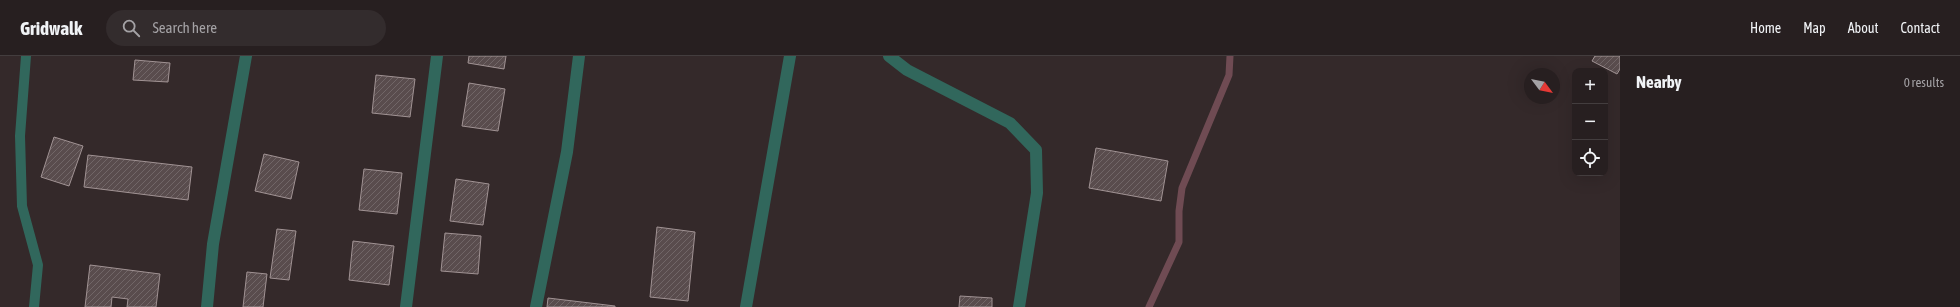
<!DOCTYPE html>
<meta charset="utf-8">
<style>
:root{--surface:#271f20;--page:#332c2d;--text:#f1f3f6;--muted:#a4a2a5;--line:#433d3e}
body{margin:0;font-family:"Asap Condensed",sans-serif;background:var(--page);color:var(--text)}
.controls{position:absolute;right:12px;top:12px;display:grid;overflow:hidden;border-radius:8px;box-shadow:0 4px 16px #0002}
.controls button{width:36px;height:36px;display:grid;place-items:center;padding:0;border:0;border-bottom:1px solid var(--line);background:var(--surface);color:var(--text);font:20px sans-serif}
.compass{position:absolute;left:1524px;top:12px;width:36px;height:36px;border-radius:50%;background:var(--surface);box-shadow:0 4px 16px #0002;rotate:122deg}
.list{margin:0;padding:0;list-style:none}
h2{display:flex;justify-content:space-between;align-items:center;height:52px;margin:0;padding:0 16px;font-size:17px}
h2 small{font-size:13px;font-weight:400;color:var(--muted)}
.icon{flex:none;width:22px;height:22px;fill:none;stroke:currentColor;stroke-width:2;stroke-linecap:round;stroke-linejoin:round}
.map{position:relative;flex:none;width:1620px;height:251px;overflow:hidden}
header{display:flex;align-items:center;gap:24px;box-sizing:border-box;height:56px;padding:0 20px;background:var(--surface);border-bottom:1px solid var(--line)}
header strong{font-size:19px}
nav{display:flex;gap:22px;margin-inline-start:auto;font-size:14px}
.search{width:280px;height:36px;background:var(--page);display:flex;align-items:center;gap:10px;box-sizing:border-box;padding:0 14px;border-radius:22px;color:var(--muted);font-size:15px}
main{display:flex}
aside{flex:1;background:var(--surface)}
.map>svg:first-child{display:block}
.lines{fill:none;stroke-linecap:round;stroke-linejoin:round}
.stream{stroke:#6f4b53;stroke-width:7}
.building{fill:url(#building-hatch);stroke:#a19394}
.lane{stroke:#31675c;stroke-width:10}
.street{stroke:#31675c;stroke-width:12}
</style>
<header>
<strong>Gridwalk</strong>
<div class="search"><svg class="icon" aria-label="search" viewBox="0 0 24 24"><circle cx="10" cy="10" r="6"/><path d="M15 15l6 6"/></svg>Search here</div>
<nav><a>Home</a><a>Map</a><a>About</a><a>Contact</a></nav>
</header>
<main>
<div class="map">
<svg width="1620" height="251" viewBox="0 0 1620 251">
<defs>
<pattern id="building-hatch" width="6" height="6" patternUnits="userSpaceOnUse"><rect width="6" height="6" fill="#594c4d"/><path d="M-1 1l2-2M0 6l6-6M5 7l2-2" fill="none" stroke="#716667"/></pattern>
</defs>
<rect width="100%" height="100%" fill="#34292a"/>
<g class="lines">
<polyline class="stream" points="1149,251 1179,186 1179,155 1182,132 1229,19 1230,0"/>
</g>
<g class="building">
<polygon points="469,0 506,0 504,13 468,7"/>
<polygon points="1595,0 1620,0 1620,13 1617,18 1592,5"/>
<polygon points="135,4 170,7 168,26 133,24"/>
<polygon points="376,19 415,23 410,61 372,57"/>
<polygon points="469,27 505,33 498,75 462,70"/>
<polygon points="54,81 83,90 69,130 41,121"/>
<polygon points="1096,92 1168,105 1161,145 1089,132"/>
<polygon points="264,98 299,106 291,143 255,135"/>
<polygon points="88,99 192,111 188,144 84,131"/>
<polygon points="364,113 402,117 397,158 359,154"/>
<polygon points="456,123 489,128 483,169 450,165"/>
<polygon points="657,171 695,176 688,245 650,241"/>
<polygon points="277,173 296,175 289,224 270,222"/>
<polygon points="445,177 481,180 478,218 441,215"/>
<polygon points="353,185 394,190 389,229 349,224"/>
<polygon points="90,209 160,218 156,251 127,251 128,243 112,241 111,251 85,251"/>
<polygon points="247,216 267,218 263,251 243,251"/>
<polygon points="960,240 992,242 992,251 959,251"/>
<polygon points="548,242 615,250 615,251 547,251"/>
</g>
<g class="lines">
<polyline class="lane" points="26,0 20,80 22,150 38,209 34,251"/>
<g class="street">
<polyline points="889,0 907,14 1010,67 1036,94 1037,137 1019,251"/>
<polyline points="207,251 213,188 246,0"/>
<polyline points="406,251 437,0"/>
<polyline points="536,251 567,96 579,0"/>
<polyline points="746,251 790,0"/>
</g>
</g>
</svg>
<div class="controls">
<button>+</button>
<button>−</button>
<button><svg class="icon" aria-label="locate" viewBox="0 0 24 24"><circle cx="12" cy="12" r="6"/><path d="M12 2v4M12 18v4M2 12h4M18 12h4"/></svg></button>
</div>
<svg class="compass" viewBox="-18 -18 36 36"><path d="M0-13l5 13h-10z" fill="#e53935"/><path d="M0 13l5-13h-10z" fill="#a4a2a5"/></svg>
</div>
<aside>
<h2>Nearby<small>0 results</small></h2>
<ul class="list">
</ul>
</aside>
</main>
